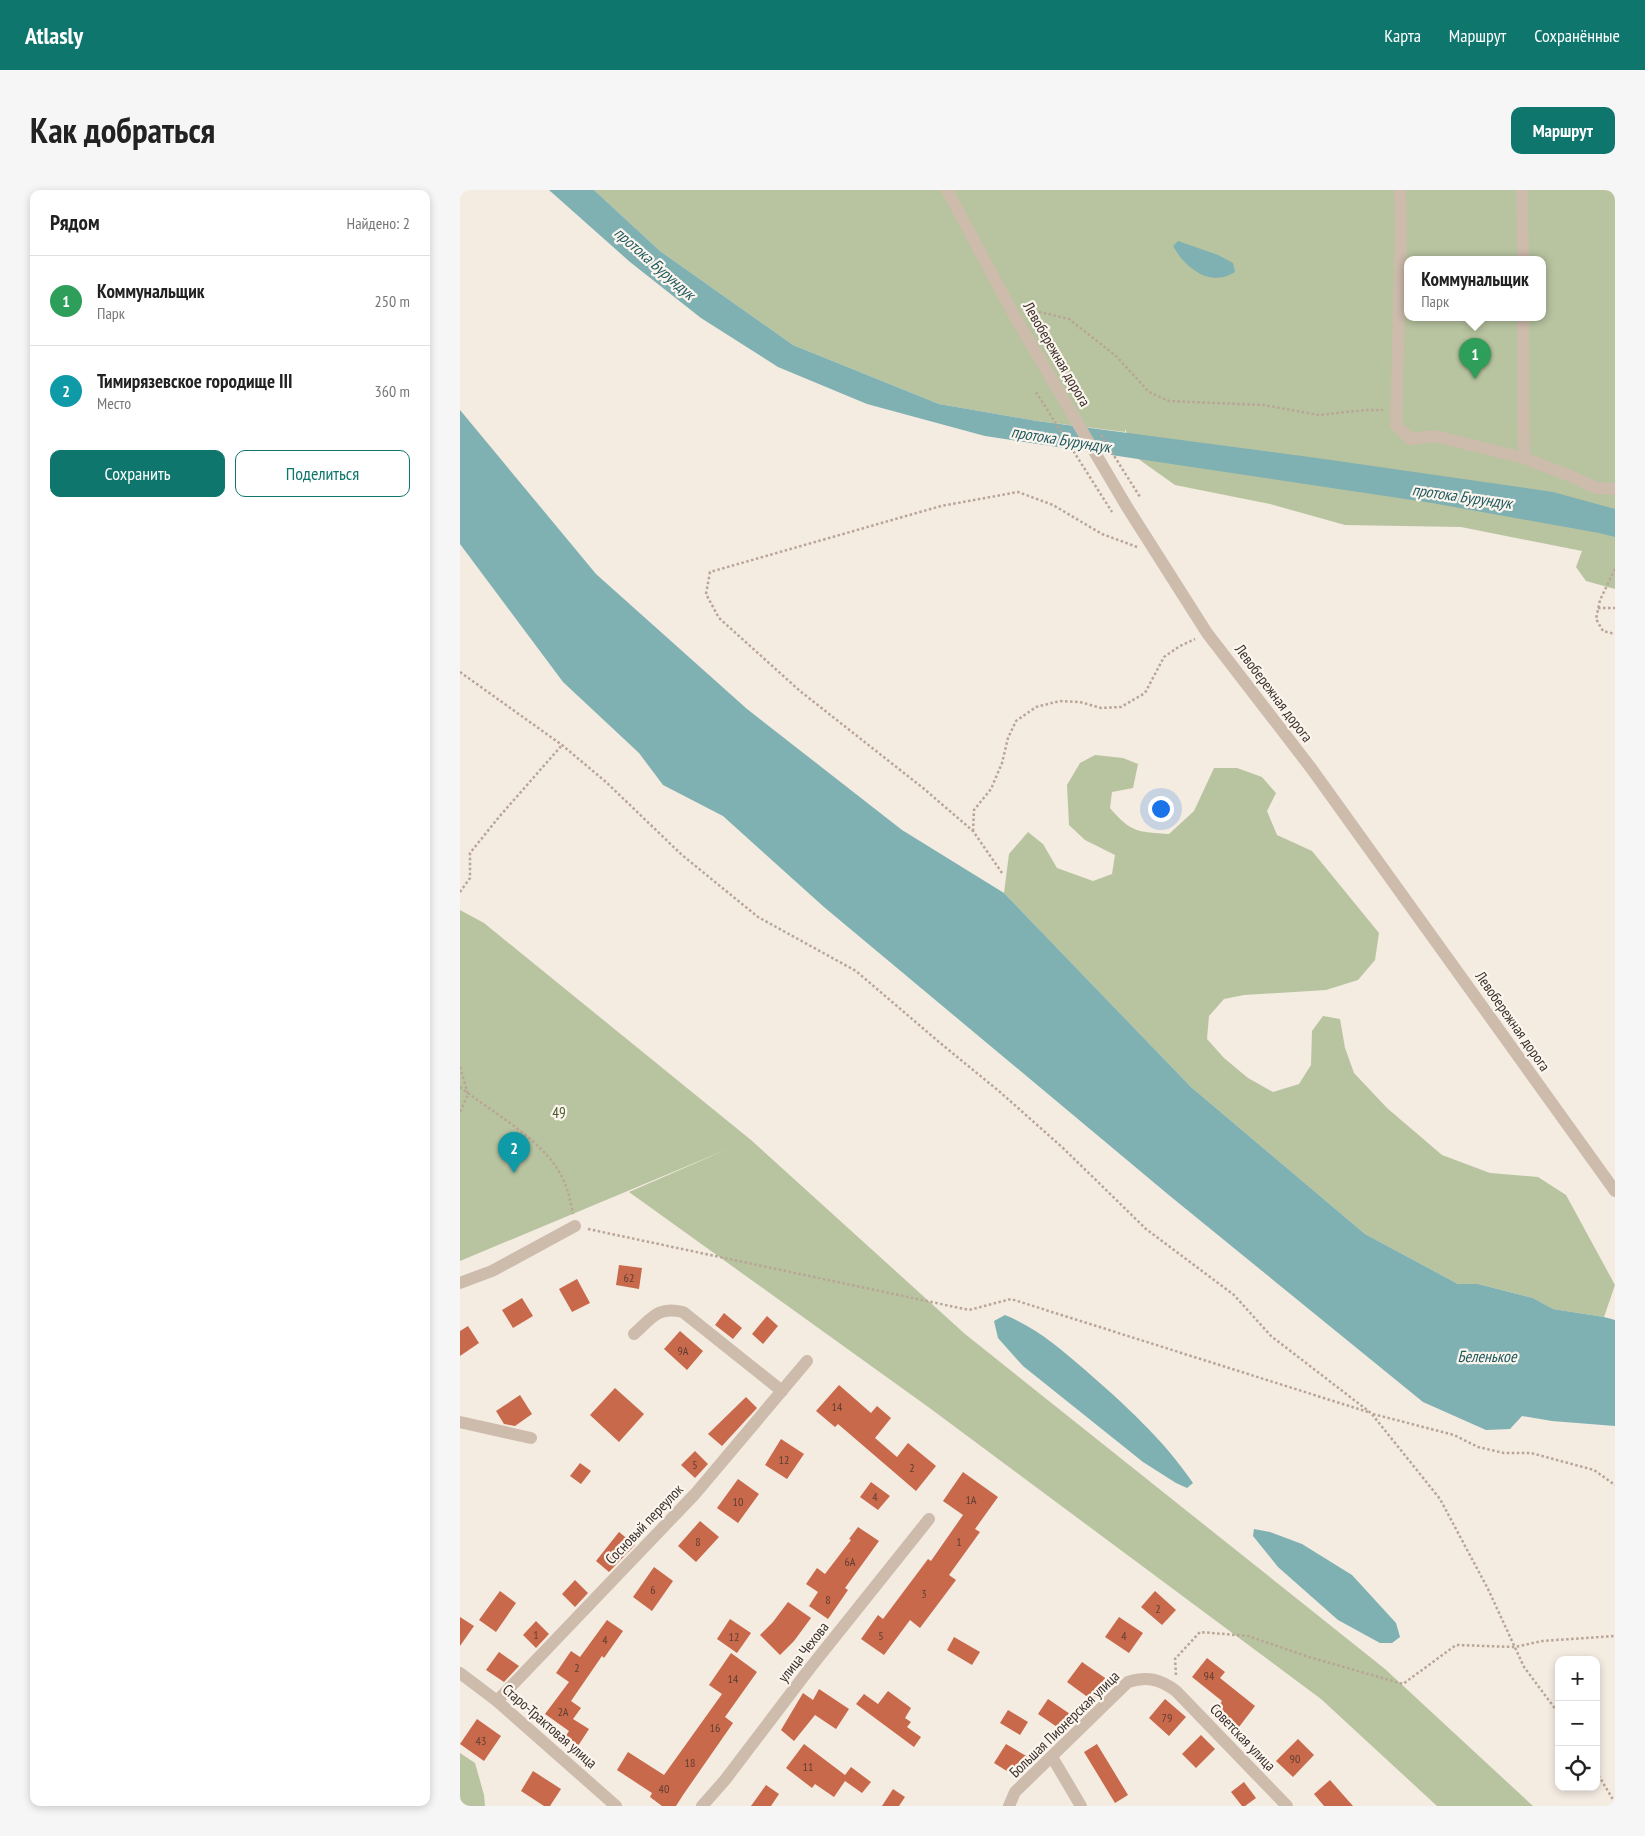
<!DOCTYPE html>
<html lang="ru">
<meta charset="utf-8">
<style>
:root{--surface:#fff;--page:#f6f6f6;--text:#222;--muted:#767676;--line:#e0e0e0;--accent:#0f766e}
body{margin:0;font-family:"PT Sans Narrow",sans-serif;background:var(--page);color:var(--text)}
.controls{position:absolute;right:15px;bottom:15px;display:grid;overflow:hidden;border-radius:10px;box-shadow:0 2px 8px #0003}
.controls button{width:45px;height:45px;display:grid;place-items:center;padding:0;border:0;border-bottom:1px solid var(--line);background:var(--surface);color:var(--text);font:25px sans-serif}
.you{position:absolute;left:700px;top:618px;width:18px;height:18px;margin:-12px;border:4px solid #fff;border-radius:50%;background:#1a73e8;box-shadow:0 0 0 8px #1a73e833}
.badge{display:grid;place-items:center;width:32px;height:32px;border-radius:50%;background:var(--accent);color:#fff;font-size:16px;font-weight:700}
.pin{position:absolute;translate:-50% -41px;filter:drop-shadow(0 1px 2px #0008)}
.pin::after{content:'';position:absolute;top:26px;width:18px;height:15px;background:inherit;clip-path:polygon(0 0,100% 0,50% 100%)}
.popup{position:absolute;left:944px;top:66px;width:142px;height:65px;box-sizing:border-box;display:grid;place-content:center;border-radius:10px;background:var(--surface);filter:drop-shadow(0 1px 4px #0005);font-size:16px;white-space:nowrap;color:var(--muted)}
.popup b{font-size:19px;color:var(--text)}
.popup::after{content:'';position:absolute;left:50%;top:100%;margin-left:-10px;border:10px solid transparent;border-top-color:var(--surface)}
.list{margin:0;padding:0;list-style:none}
h2{display:flex;justify-content:space-between;align-items:center;height:65px;margin:0;padding:0 20px;font-size:21px}
h2 small{font-size:16px;font-weight:400;color:var(--muted)}
.list li{display:grid;grid-template-columns:32px 1fr auto;gap:15px;align-items:center;box-sizing:border-box;height:90px;padding:0 20px;border-top:1px solid var(--line)}
.list b{display:block;font-size:19px;white-space:nowrap}
.list p{margin:0;font-size:16px;white-space:nowrap;color:var(--muted)}
.list em{font-size:16px;font-style:normal;color:var(--muted)}
.actions{display:flex;gap:10px;padding:15px 20px}
.actions a{flex:1;padding:11px 0;border:1px solid var(--accent);border-radius:10px;text-align:center;font-size:18px;color:var(--accent)}
.actions .main{background:var(--accent);color:#fff}
.icon{flex:none;width:28px;height:28px;fill:none;stroke:currentColor;stroke-width:2;stroke-linecap:round;stroke-linejoin:round}
.map{position:relative;flex:none;width:1155px;height:1616px;overflow:hidden;border-radius:10px}
header{display:flex;align-items:center;gap:30px;box-sizing:border-box;height:70px;padding:0 25px;background:var(--accent);color:#fff}
header strong{font-size:24px}
nav{display:flex;gap:28px;margin-inline-start:auto;font-size:18px}
.intro{display:flex;align-items:center;justify-content:space-between;box-sizing:border-box;height:120px;padding:0 30px}
h1{margin:0;font-size:35px}
.button{padding:12px 22px;border-radius:10px;background:var(--accent);color:#fff;font-size:18px;font-weight:700}
main{display:flex;gap:30px;padding:0 30px}
aside{flex:1;background:var(--surface);border-radius:10px;box-shadow:0 2px 8px #0003}
.map>svg:first-child{display:block}
.green{fill:#b8c4a0;fill-rule:evenodd}
.water{fill:#7fb0b2}
.building{fill:#c8694b}
.lines{fill:none;stroke-linecap:round;stroke-linejoin:round}
.path{stroke:#b9a596;stroke-width:2.5;stroke-dasharray:2.5 2.5;stroke-linecap:butt}
.minor{stroke:#cdbbac;stroke-width:12}
.labels{text-anchor:middle;dominant-baseline:central;stroke-width:4.5;stroke-linejoin:round;paint-order:stroke}
.number-label{font-size:12px;fill:#5e3e33}
.street-label{font-size:15px;fill:#3b302b;stroke:#fbf5ee}
.park-label{font-size:15px;fill:#4a5a2e;stroke:#fbf5ee}
.water-label{font-size:16px;font-style:italic;fill:#1f5a5e;stroke:#fbf5ee}
</style>
<header>
<strong>Atlasly</strong>
<nav><a>Карта</a><a>Маршрут</a><a>Сохранённые</a></nav>
</header>
<div class="intro"><h1>Как добраться</h1><a class="button">Маршрут</a></div>
<main>
<aside>
<h2>Рядом<small>Найдено: 2</small></h2>
<ul class="list">
<li><span class="badge" style="background:#2e9e5b">1</span><div><b>Коммунальщик</b><p>Парк</p></div><em>250 m</em></li>
<li><span class="badge" style="background:#0f9aa8">2</span><div><b>Тимирязевское городище III</b><p>Место</p></div><em>360 m</em></li>
</ul>
<div class="actions"><a class="main">Сохранить</a><a>Поделиться</a></div>
</aside>
<div class="map">
<svg width="1155" height="1616" viewBox="0 0 1155 1616">
<rect width="100%" height="100%" fill="#f4ebe1"/>
<g class="green">
<path d="M134 0H1155V399L1126 391 1116 377 1122 361 1001 337 885 335 810 314 715 295 677 268 665 239V242L577 231 479 214 333 155 200 61ZM948 70H1082V128H948Z"/>
<path d="M635 565 663 568 678 574 673 598 652 602 650 618C671 643 679 642 709 644L734 621 754 578H777L802 587 816 603 807 621 817 645 852 661 919 743 915 770 898 790 866 800 784 805 764 809 749 826 747 849 764 868 788 888 813 902 839 894 851 875 852 841 863 826 880 829 885 858 894 883 927 918 982 965 1030 983 1078 987 1106 1005 1155 1095 1144 1127 1093 1119 1073 1108 1018 1094H998L905 1044 731 897 544 703 549 664 568 642 583 654 597 678 633 691 652 684 655 665 625 650 609 635 607 595 620 573Z"/>
<polygon points="0,720 24,733 291,950 505,1144 925,1479 1073,1616 977,1616 861,1509 471,1219 169,1002 268,959 0,1071"/>
<polygon points="0,1563 15,1573 24,1605 25,1616 0,1616"/>
</g>
<g class="water">
<polygon points="89,0 134,0 200,61 333,155 479,214 577,231 857,268 1093,302 1155,319 1155,347 1139,343 972,313 525,246 407,214 318,177 241,128 170,72"/>
<path d="M718 51 758 65 773 73 775 82C750 98 725 78 713 56Z"/>
<polygon points="0,220 136,384 287,519 442,640 544,703 731,897 905,1044 998,1094 1018,1094 1073,1108 1093,1119 1144,1127 1155,1130 1155,1236 1092,1231 1062,1226 1050,1239 1026,1240 963,1212 710,1006 364,717 263,626 203,595 179,563 103,492 0,354"/>
<path d="M545 1125C575 1137 600 1158 624 1179 663 1213 704 1250 733 1293L727 1298 716 1293 683 1272 563 1176 538 1148 534 1131Z"/>
<polygon points="794,1339 810,1342 842,1354 892,1385 936,1433 940,1447 932,1453 920,1453 878,1430 818,1377 793,1346"/>
</g>
<g class="building">
<polygon points="159,1075 182,1078 179,1099 156,1095"/>
<polygon points="117,1089 130,1113 112,1122 99,1099"/>
<polygon points="62,1108 73,1126 53,1138 42,1120"/>
<polygon points="264,1123 282,1138 273,1149 255,1135"/>
<polygon points="307,1126 318,1136 303,1154 292,1144"/>
<polygon points="8,1136 19,1153 0,1166 0,1141"/>
<polygon points="220,1141 243,1161 227,1180 204,1159"/>
<polygon points="379,1195 411,1223 417,1216 431,1228 415,1248 437,1267 448,1253 476,1276 456,1301 378,1234 375,1237 356,1221"/>
<polygon points="155,1198 184,1224 159,1252 130,1225"/>
<polygon points="60,1205 72,1224 55,1236 44,1234 36,1221"/>
<polygon points="286,1207 297,1218 262,1256 248,1244"/>
<polygon points="321,1249 344,1264 327,1289 305,1275"/>
<polygon points="235,1261 248,1274 235,1288 221,1275"/>
<polygon points="120,1273 131,1281 121,1294 110,1286"/>
<polygon points="503,1282 538,1307 515,1339 520,1342 489,1385 496,1390 460,1438 450,1430 424,1465 401,1449 418,1425 423,1429 468,1369 471,1371 503,1325 483,1311"/>
<polygon points="278,1289 299,1304 278,1333 257,1318"/>
<polygon points="411,1292 430,1306 418,1320 400,1307"/>
<polygon points="240,1331 259,1347 236,1372 218,1356"/>
<polygon points="398,1337 419,1351 385,1398 388,1400 368,1429 349,1416 358,1402 346,1394 357,1378 365,1384 391,1350 389,1349"/>
<polygon points="159,1342 175,1355 149,1382 136,1371"/>
<polygon points="194,1377 213,1391 192,1421 173,1407"/>
<polygon points="115,1390 128,1403 115,1417 102,1404"/>
<polygon points="40,1401 56,1413 36,1442 19,1430"/>
<polygon points="695,1401 716,1420 702,1435 681,1417"/>
<polygon points="328,1412 351,1428 334,1451 320,1465 300,1445 313,1432"/>
<polygon points="0,1427 14,1436 0,1456"/>
<polygon points="659,1427 683,1443 669,1463 645,1447"/>
<polygon points="270,1429 291,1443 277,1463 257,1449"/>
<polygon points="147,1430 163,1441 144,1468 142,1466 111,1511 121,1518 113,1529 129,1539 116,1559 103,1550 109,1541 85,1524 109,1492 96,1483 111,1461 120,1467"/>
<polygon points="76,1431 89,1444 76,1458 63,1445"/>
<polygon points="494,1447 520,1462 512,1475 487,1460"/>
<polygon points="39,1462 59,1476 44,1492 26,1480"/>
<polygon points="271,1463 297,1482 265,1527 273,1533 223,1605 216,1616 202,1616 190,1607 192,1603 157,1580 168,1562 204,1585 262,1504 249,1495"/>
<polygon points="747,1468 765,1482 760,1488 795,1516 779,1537 756,1519 762,1511 732,1487"/>
<polygon points="622,1472 648,1490 633,1511 607,1492"/>
<polygon points="359,1499 389,1519 376,1539 355,1525 334,1551 321,1540 343,1503 353,1510"/>
<polygon points="428,1501 451,1518 445,1528 451,1532 447,1537 461,1547 454,1557 396,1514 404,1504 418,1514"/>
<polygon points="588,1509 613,1526 603,1541 578,1524"/>
<polygon points="705,1509 726,1527 709,1546 689,1528"/>
<polygon points="548,1520 568,1532 560,1545 540,1533"/>
<polygon points="17,1529 41,1546 24,1571 0,1554"/>
<polygon points="741,1545 755,1559 736,1578 722,1564"/>
<polygon points="838,1549 854,1565 833,1587 816,1571"/>
<polygon points="344,1554 385,1585 391,1577 411,1592 402,1603 385,1591 374,1607 355,1594 352,1598 326,1578"/>
<polygon points="546,1554 573,1570 569,1577 558,1588 534,1573"/>
<polygon points="637,1554 668,1605 655,1613 624,1562"/>
<polygon points="73,1581 101,1599 90,1616 84,1616 61,1601"/>
<polygon points="870,1590 893,1616 864,1616 854,1604"/>
<polygon points="784,1592 796,1608 785,1616 782,1616 771,1602"/>
<polygon points="306,1595 319,1604 311,1616 291,1616"/>
<polygon points="433,1599 445,1607 439,1616 422,1616"/>
</g>
<g class="lines">
<g class="path">
<polyline points="569,124 580,122 609,129 656,166 689,202 709,211 803,215 859,225 905,220 923,220"/>
<polyline points="576,202 652,322"/>
<polyline points="641,245 680,307"/>
<polyline points="1155,379 1140,410 1136,429 1143,441 1155,444"/>
<polyline points="1138,418 1155,418"/>
<polyline points="0,482 102,555 146,592 222,665 298,727 396,781 479,852 540,902 603,958 686,1039 774,1105 811,1146 911,1223 980,1309 1028,1399 1064,1477 1099,1524"/>
<polyline points="513,641 514,620 531,599 542,573 548,548 556,531 576,517 600,511 620,512 641,518 661,517 685,503 704,467 720,456 735,449"/>
<polyline points="542,683 513,641 463,598 340,501 259,428 246,404 250,382 481,316 558,302 593,315 642,344 677,357"/>
<polyline points="0,702 10,688 10,663 39,627 102,555"/>
<polyline points="0,877 8,904 0,922"/>
<path d="M0 897C30 921 78 947 98 980 107 994 110 1008 113 1024"/>
<polyline points="128,1039 509,1120 551,1109 908,1222"/>
<polyline points="913,1224 994,1245 1018,1257 1044,1263 1071,1263 1134,1280 1155,1295"/>
<polyline points="716,1485 715,1469 740,1442 788,1446 849,1467 943,1494 996,1455 1055,1457 1082,1451 1155,1446"/>
<polyline points="1136,1581 1155,1613"/>
</g>
<g class="minor">
<polyline points="487,0 555,127 667,317 747,443 851,578 1155,1001"/>
<polyline points="940,0 941,41 936,235 950,249 975,246 1064,268 1113,287 1136,298 1155,299"/>
<polyline points="1062,0 1063,70"/>
<polyline points="1063,128 1064,268"/>
<polyline points="0,1093 32,1081 115,1036"/>
<path d="M174 1144C192 1128 197 1116 223 1122L322 1201"/>
<polyline points="0,1232 71,1248"/>
<polyline points="0,1483 37,1511 156,1616"/>
<polyline points="37,1511 235,1304 347,1171"/>
<polyline points="592,1567 621,1616"/>
<polyline points="242,1616 265,1590 350,1478 469,1329"/>
<path d="M549 1616 555 1602 668 1492C687 1486 700 1489 716 1501L827 1616"/>
</g>
</g>
<g class="labels">
<g class="number-label">
<text x="169" y="1087">62</text>
<text x="223" y="1160">9А</text>
<text x="377" y="1216">14</text>
<text x="324" y="1269">12</text>
<text x="235" y="1274">5</text>
<text x="452" y="1277">2</text>
<text x="415" y="1306">4</text>
<text x="511" y="1309">1А</text>
<text x="278" y="1311">10</text>
<text x="238" y="1351">8</text>
<text x="499" y="1351">1</text>
<text x="390" y="1371">6А</text>
<text x="193" y="1399">6</text>
<text x="464" y="1403">3</text>
<text x="368" y="1409">8</text>
<text x="698" y="1418">2</text>
<text x="76" y="1444">1</text>
<text x="421" y="1445">5</text>
<text x="664" y="1445">4</text>
<text x="274" y="1446">12</text>
<text x="145" y="1449">4</text>
<text x="117" y="1477">2</text>
<text x="749" y="1485">94</text>
<text x="273" y="1488">14</text>
<text x="103" y="1521">2А</text>
<text x="707" y="1527">79</text>
<text x="255" y="1537">16</text>
<text x="21" y="1550">43</text>
<text x="835" y="1568">90</text>
<text x="230" y="1572">18</text>
<text x="348" y="1576">11</text>
<text x="204" y="1598">40</text>
</g>
<g class="street-label">
<text transform="translate(597 164) rotate(60)">Левобережная дорога</text>
<text transform="translate(814 503) rotate(53)">Левобережная дорога</text>
<text transform="translate(1053 831) rotate(55)">Левобережная дорога</text>
<text transform="translate(184 1334) rotate(-46)">Сосновый переулок</text>
<text transform="translate(343 1462) rotate(-52)">улица Чехова</text>
<text transform="translate(604 1534) rotate(-44)">Большая Пионерская улица</text>
<text transform="translate(90 1536) rotate(41)">Старо-Трактовая улица</text>
<text transform="translate(783 1547) rotate(46)">Советская улица</text>
</g>
<g class="park-label">
<text x="99" y="922">49</text>
</g>
<g class="water-label">
<text transform="translate(195 73) rotate(41)">протока Бурундук</text>
<text transform="translate(601 249) rotate(9)">протока Бурундук</text>
<text transform="translate(1002 306) rotate(8)">протока Бурундук</text>
<text x="1027" y="1166">Беленькое</text>
</g>
</g>
</svg>
<div class="controls">
<button>+</button>
<button>−</button>
<button><svg class="icon" aria-label="locate" viewBox="0 0 24 24"><circle cx="12" cy="12" r="6"/><path d="M12 2v4M12 18v4M2 12h4M18 12h4"/></svg></button>
</div>
<div class="you"></div>
<div class="pin badge" style="left:1015px;top:189px;background:#2e9e5b">1</div>
<div class="popup"><b>Коммунальщик</b>Парк</div>
<div class="pin badge" style="left:54px;top:983px;background:#0f9aa8">2</div>
</div>
</main>
